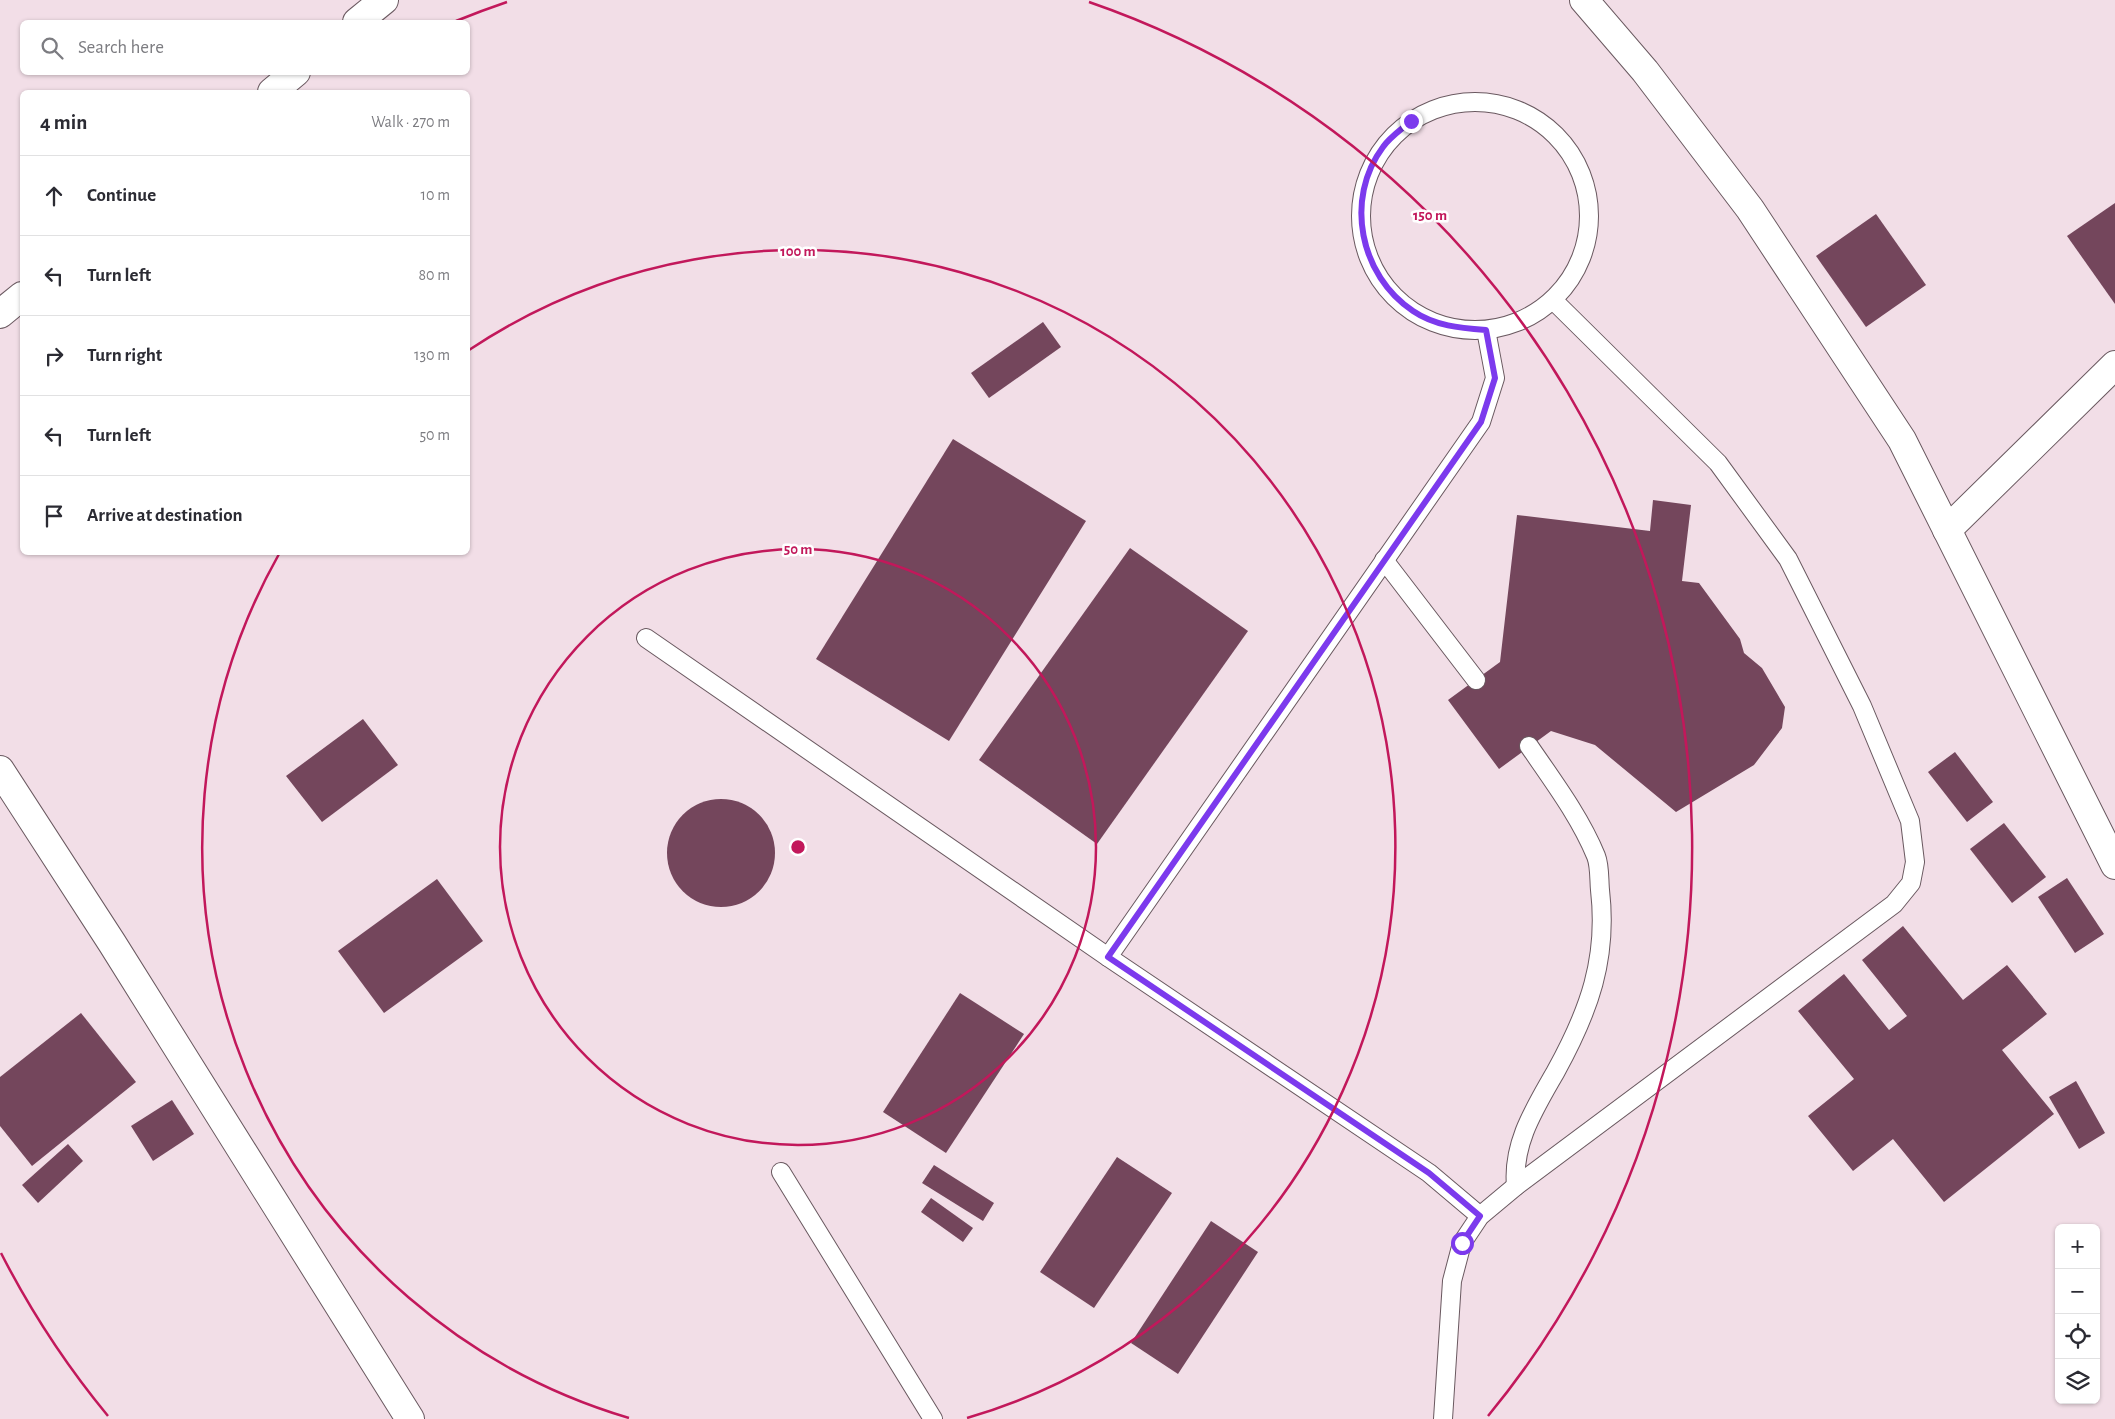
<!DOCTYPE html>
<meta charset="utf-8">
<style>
:root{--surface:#fff;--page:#f7f7f7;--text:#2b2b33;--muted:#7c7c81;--line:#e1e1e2}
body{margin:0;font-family:"Alegreya Sans",sans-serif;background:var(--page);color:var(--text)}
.controls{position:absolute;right:15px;bottom:15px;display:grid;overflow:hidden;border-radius:8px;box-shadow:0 1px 4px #0004}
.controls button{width:45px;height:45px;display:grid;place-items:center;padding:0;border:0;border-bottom:1px solid var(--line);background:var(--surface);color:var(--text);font:25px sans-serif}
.stop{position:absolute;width:15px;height:15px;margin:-11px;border:4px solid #7c3aed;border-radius:50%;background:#fff}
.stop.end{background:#7c3aed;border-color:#fff;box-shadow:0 1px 5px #0008}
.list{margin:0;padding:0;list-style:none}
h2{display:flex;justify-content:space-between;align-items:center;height:65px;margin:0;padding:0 20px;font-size:21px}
h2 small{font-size:16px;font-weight:400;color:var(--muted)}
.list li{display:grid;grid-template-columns:32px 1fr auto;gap:15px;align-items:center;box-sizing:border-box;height:80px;padding:0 20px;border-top:1px solid var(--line)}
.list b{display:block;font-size:19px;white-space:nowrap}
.list em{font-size:16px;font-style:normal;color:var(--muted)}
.icon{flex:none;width:28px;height:28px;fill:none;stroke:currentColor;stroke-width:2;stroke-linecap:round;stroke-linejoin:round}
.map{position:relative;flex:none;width:2115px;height:1419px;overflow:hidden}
.search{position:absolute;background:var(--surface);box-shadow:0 1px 4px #0004;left:20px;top:20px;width:450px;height:55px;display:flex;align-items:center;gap:12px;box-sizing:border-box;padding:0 18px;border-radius:8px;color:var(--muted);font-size:19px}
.panel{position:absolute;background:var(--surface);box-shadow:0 1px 4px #0004;left:20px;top:90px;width:450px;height:465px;border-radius:8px}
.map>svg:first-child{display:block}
.building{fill:#74465c}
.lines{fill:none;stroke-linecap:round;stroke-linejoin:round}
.lane-casing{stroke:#6a5960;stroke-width:20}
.street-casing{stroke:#6a5960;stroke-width:30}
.secondary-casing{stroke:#6a5960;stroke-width:30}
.lane{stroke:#fff;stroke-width:18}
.street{stroke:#fff;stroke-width:28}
.secondary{stroke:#fff;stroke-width:28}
.route{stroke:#7c3aed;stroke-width:6}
.ring{fill:none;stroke:#c2185b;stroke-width:2.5}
.centre{fill:#c2185b;stroke:#fff;stroke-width:2.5}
.ring-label{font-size:15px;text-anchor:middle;font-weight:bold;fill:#c2185b;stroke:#fff;stroke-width:5;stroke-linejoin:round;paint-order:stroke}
</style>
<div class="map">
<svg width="2115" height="1419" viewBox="0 0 2115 1419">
<rect width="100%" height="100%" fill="#f2dee7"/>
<g class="building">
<polygon points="2115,203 2115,304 2067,236"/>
<polygon points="1876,214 1926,285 1866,327 1816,256"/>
<polygon points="1043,322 1061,347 989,398 971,373"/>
<polygon points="953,439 1086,521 949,741 816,659"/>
<polygon points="1653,500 1691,505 1682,581 1699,583 1740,639 1744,653 1762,668 1785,707 1782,728 1754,765 1676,812 1595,745 1551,731 1499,769 1448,700 1500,662 1517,515 1650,531"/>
<polygon points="1130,548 1248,631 1097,844 979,760"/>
<polygon points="363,719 398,765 322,822 286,776"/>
<polygon points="1955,752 1993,802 1967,822 1928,772"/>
<circle cx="721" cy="853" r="54"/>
<polygon points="2004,823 2046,877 2012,903 1970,849"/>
<polygon points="2067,878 2104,934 2075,953 2038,897"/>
<polygon points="437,879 483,941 384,1013 338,951"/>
<polygon points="1903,926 1963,1000 2007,965 2047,1014 2002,1050 2054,1114 1944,1202 1893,1139 1853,1171 1808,1116 1854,1079 1798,1011 1844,974 1889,1030 1907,1016 1862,960"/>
<polygon points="960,993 1024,1034 946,1153 883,1112"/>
<polygon points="81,1013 136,1082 32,1166 0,1126 0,1077"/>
<polygon points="2076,1081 2105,1133 2079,1149 2049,1097"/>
<polygon points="172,1100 194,1134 153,1161 131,1126"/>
<polygon points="68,1144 83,1161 38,1203 22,1185"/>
<polygon points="1117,1157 1172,1193 1094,1308 1040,1272"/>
<polygon points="934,1165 994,1203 983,1221 922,1183"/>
<polygon points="931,1198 973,1228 963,1242 921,1212"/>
<polygon points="1211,1221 1258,1252 1178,1374 1131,1343"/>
</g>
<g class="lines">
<g class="lane-casing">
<g id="lane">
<circle cx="1475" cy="216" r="114"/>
<polyline points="1384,560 1476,680"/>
<polyline points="646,638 1108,957 1429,1173 1480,1216"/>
<polyline points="1108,957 1481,422 1495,378 1486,330"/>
<polyline points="781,1172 933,1419"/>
<path d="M1516 1186C1512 1143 1535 1108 1556 1071 1589 1011 1608 959 1600 890 1599 880 1600 866 1596 856 1580 817 1553 781 1529 746"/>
<polyline points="1443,1419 1452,1281 1462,1243 1480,1216 1516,1186 1894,904 1911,883 1915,862 1910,821 1862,706 1788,559 1718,463 1553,300"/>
</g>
</g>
<g class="street-casing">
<g id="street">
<polyline points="1584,0 1645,71 1750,209 1902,440 2115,865"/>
<polyline points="1947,530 2115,365"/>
<polyline points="0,770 112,943 410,1419"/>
</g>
</g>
<g class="secondary-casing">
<g id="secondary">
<polyline points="357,22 384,0"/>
<polyline points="272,92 296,72"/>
<polyline points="0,314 22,296"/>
</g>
</g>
<use href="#lane" class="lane"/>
<use href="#street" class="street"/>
<use href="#secondary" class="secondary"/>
</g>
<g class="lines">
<path class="route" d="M1411 121C1402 129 1390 137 1383 147 1344 199 1360 276 1413 311 1435 326 1460 328 1486 330L1495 378 1481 422 1108 957 1429 1173 1480 1216 1462 1243"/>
</g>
<g class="ring">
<circle cx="798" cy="847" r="298"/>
<path d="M629 1418A596 596 0 0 1 279 554M469 350A596 596 0 1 1 967 1418"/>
<path d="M108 1416A894 894 0 0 1 1 1253M456 21A894 894 0 0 1 507 2M1089 2A894 894 0 0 1 1488 1416"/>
</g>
<circle cx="798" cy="847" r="8" class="centre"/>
<g class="ring-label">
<text x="1430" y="220">150 m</text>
<text x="798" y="256">100 m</text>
<text x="798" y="554">50 m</text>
</g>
</svg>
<div class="controls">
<button>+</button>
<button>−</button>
<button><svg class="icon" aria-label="locate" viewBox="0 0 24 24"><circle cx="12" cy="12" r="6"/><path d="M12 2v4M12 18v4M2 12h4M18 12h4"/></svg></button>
<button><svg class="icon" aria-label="layers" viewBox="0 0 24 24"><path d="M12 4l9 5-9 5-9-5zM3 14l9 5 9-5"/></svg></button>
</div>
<div class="stop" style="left:1462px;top:1243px"></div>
<div class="stop end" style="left:1411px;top:121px"></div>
<div class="search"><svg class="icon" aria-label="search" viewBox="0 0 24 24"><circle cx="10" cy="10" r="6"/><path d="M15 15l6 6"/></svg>Search here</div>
<section class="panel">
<h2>4 min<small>Walk · 270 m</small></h2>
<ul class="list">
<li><svg class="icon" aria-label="ahead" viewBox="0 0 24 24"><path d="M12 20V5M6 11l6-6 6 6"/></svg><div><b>Continue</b></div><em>10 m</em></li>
<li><svg class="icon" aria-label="left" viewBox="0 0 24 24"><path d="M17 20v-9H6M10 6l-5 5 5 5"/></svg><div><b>Turn left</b></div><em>80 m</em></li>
<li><svg class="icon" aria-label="right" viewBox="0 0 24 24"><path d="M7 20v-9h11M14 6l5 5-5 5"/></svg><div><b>Turn right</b></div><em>130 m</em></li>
<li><svg class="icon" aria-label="left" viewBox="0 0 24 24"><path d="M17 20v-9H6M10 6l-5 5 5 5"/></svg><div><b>Turn left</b></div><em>50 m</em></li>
<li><svg class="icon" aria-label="arrive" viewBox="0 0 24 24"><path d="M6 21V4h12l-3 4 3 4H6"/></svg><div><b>Arrive at destination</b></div></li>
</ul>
</section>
</div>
